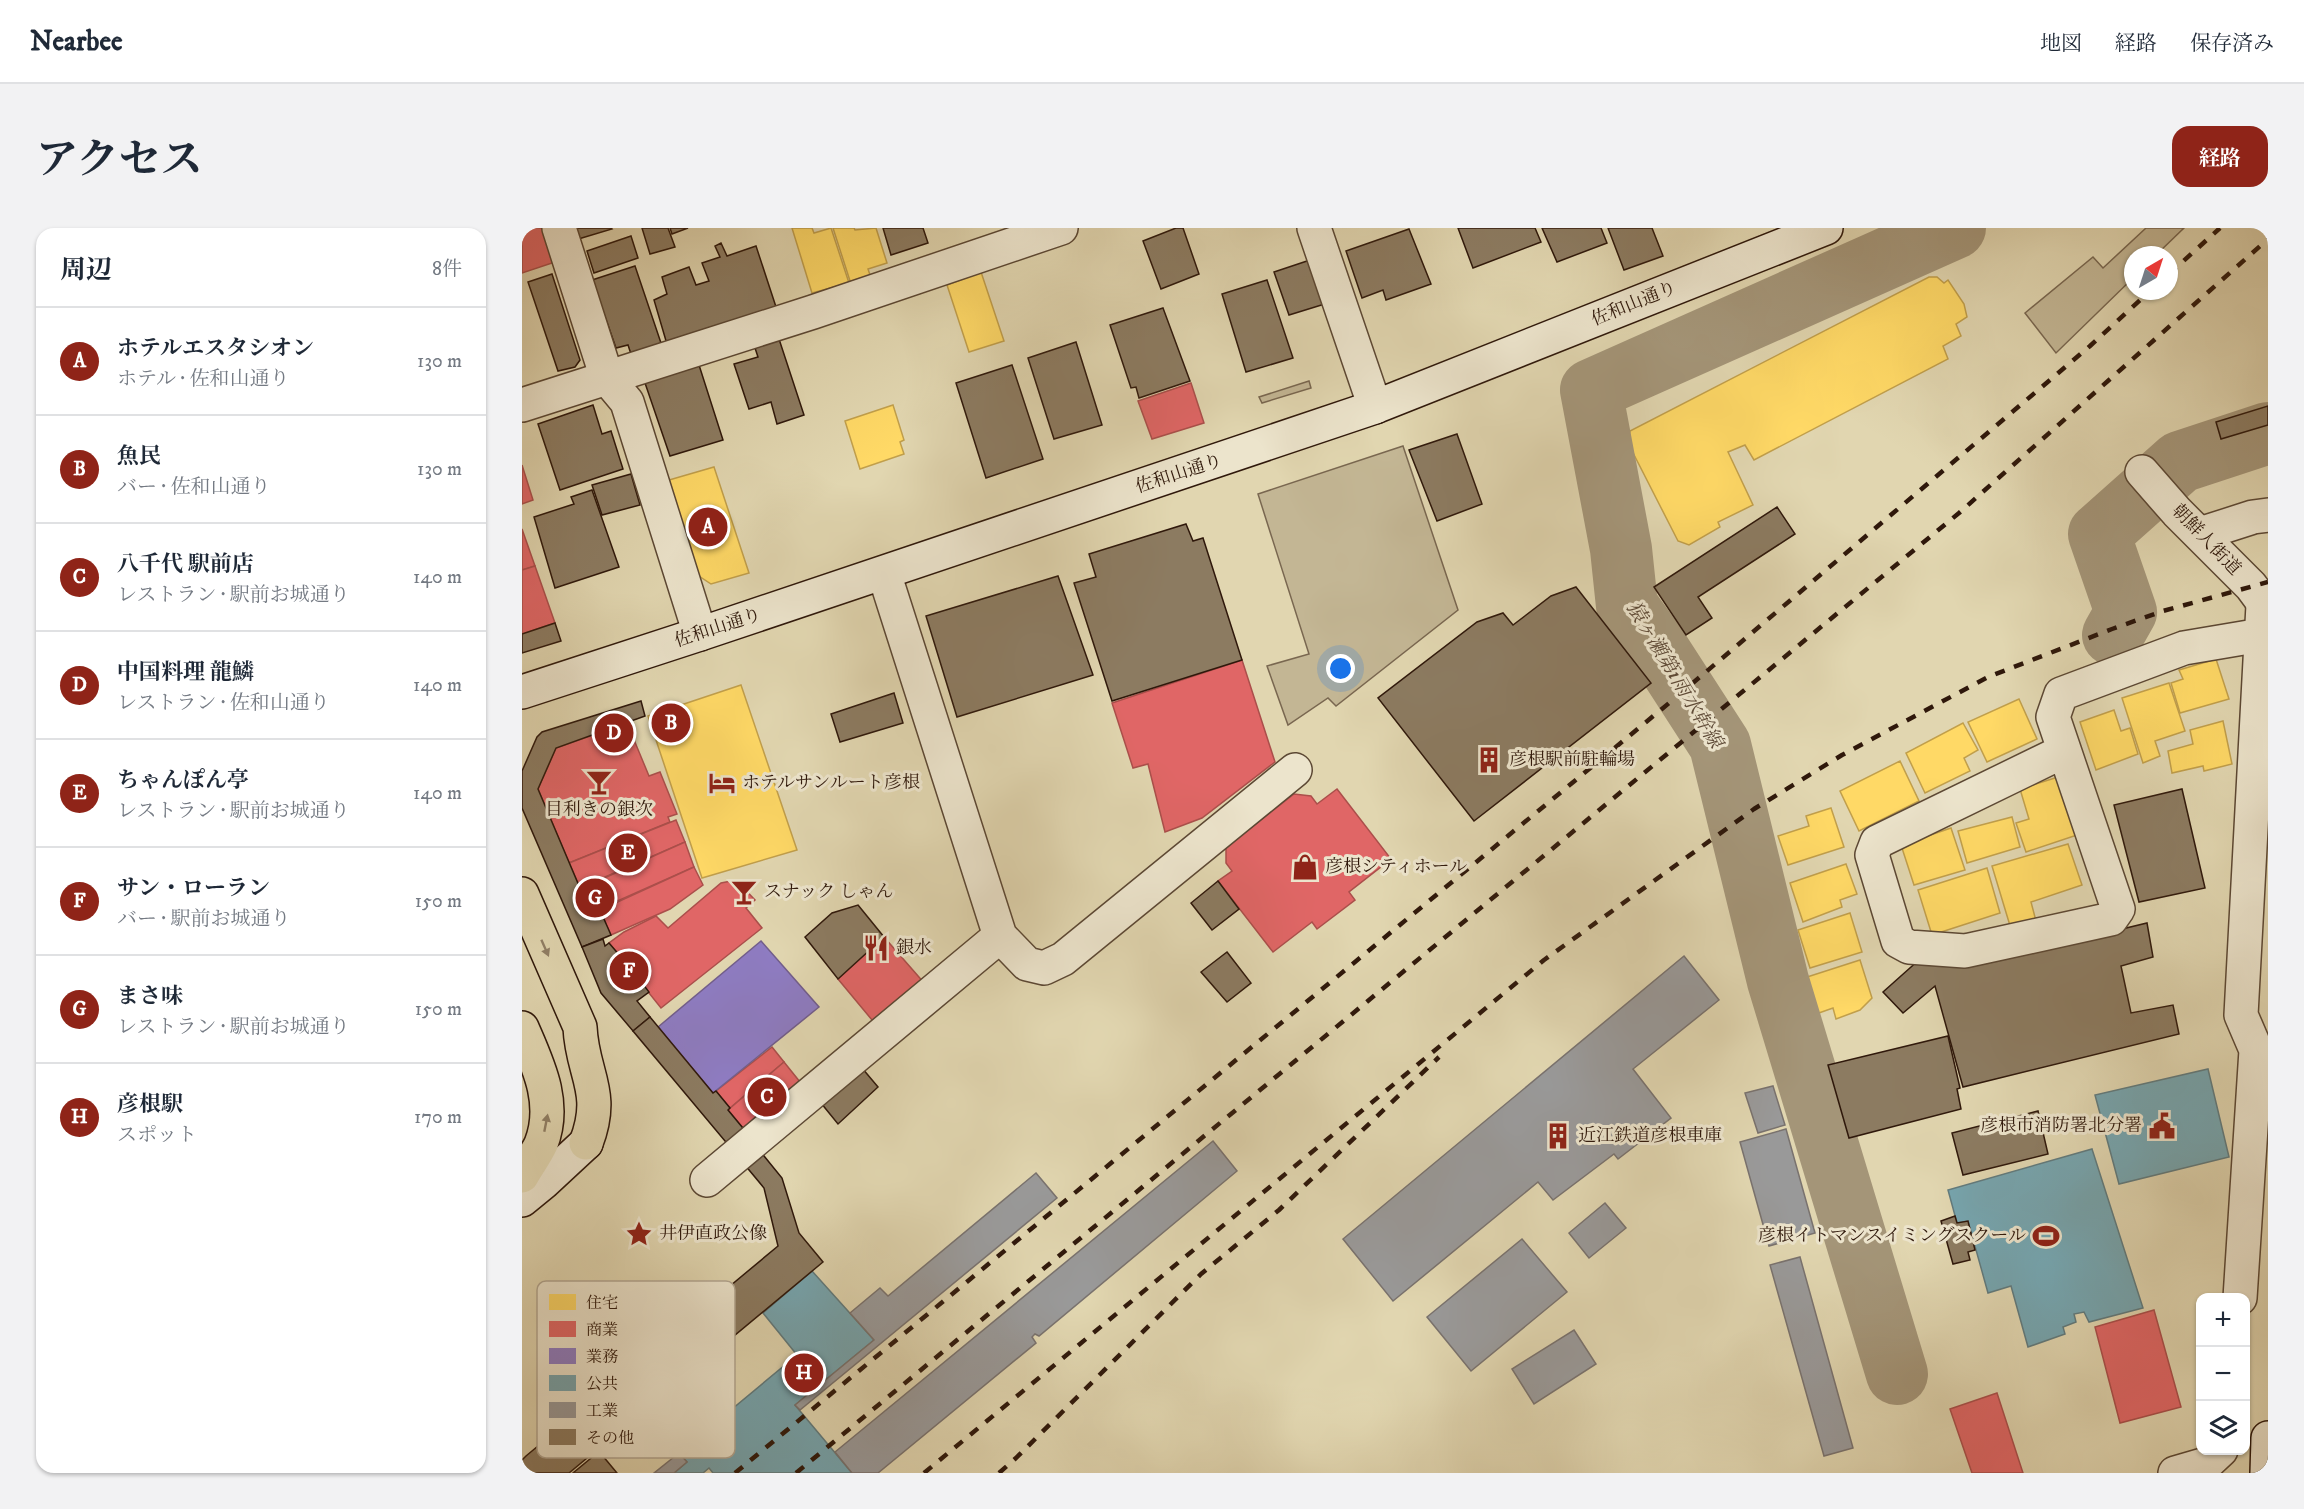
<!DOCTYPE html>
<html lang="ja">
<meta charset="utf-8">
<style>
:root{--surface:#fff;--page:#f2f2f3;--text:#1f2937;--muted:#747a83;--line:#e0e1e3;--accent:#8f2418}
body{margin:0;font-family:"IM FELL DW Pica","Noto Serif JP",serif;background:var(--page);color:var(--text)}
.controls{position:absolute;right:18px;bottom:18px;display:grid;overflow:hidden;border-radius:12px;box-shadow:0 2px 4px #0004}
.controls button{width:54px;height:54px;display:grid;place-items:center;padding:0;border:0;border-bottom:2px solid var(--line);background:var(--surface);color:var(--text);font:30px sans-serif}
.compass{position:absolute;left:1602px;top:18px;width:54px;height:54px;border-radius:50%;background:var(--surface);box-shadow:0 2px 4px #0004;rotate:39deg}
.you{position:absolute;left:819px;top:441px;width:21px;height:21px;margin:-15px;border:4px solid #fff;border-radius:50%;background:#1a73e8;box-shadow:0 0 0 9px #1a73e833}
.badge{display:grid;place-items:center;width:39px;height:39px;border-radius:50%;background:var(--accent);color:#fff;font-size:20px;font-weight:700}
.pin{position:absolute;translate:-50% -50%;border:3px solid #fff;box-shadow:0 2px 6px #0006}
.list{margin:0;padding:0;list-style:none}
h2{display:flex;justify-content:space-between;align-items:center;height:78px;margin:0;padding:0 24px;font-size:26px}
h2 small{font-size:20px;font-weight:400;color:var(--muted)}
.list li{display:grid;grid-template-columns:39px 1fr auto;gap:18px;align-items:center;box-sizing:border-box;height:108px;padding:0 24px;border-top:2px solid var(--line)}
.list b{display:block;font-size:22px;white-space:nowrap}
.list p{margin:0;font-size:20px;white-space:nowrap;color:var(--muted)}
.list em{font-size:20px;font-style:normal;color:var(--muted)}
.icon{flex:none;width:33px;height:33px;fill:none;stroke:currentColor;stroke-width:2;stroke-linecap:round;stroke-linejoin:round}
.map{position:relative;flex:none;width:1746px;height:1245px;overflow:hidden;border-radius:18px}
header{display:flex;align-items:center;gap:36px;box-sizing:border-box;height:84px;padding:0 30px;background:var(--surface);border-bottom:2px solid var(--line)}
header strong{font-size:28px}
nav{display:flex;gap:33px;margin-inline-start:auto;font-size:21px}
.intro{display:flex;align-items:center;justify-content:space-between;box-sizing:border-box;height:144px;padding:0 36px}
h1{margin:0;font-size:42px}
.button{padding:15px 27px;border-radius:18px;background:var(--accent);color:#fff;font-size:21px;font-weight:700}
main{display:flex;gap:36px;padding:0 36px}
aside{flex:1;background:var(--surface);border-radius:18px;box-shadow:0 2px 4px #0004}
.map>svg:first-child{display:block}
.green{fill:#c3b694;stroke:#796750;stroke-width:1.5}
.homes{fill:#ffd966;stroke:#c19f4b;stroke-width:1.5}
.shops{fill:#e06666;stroke:#ab4f4b;stroke-width:1.5}
.offices{fill:#8e7cc3;stroke:#725e8c;stroke-width:1.5}
.public{fill:#76a5af;stroke:#617b7e;stroke-width:1.5}
.industry{fill:#999;stroke:#79726e;stroke-width:1.5}
.lines{fill:none;stroke-linecap:round;stroke-linejoin:round}
.river{stroke:#a49578;stroke-width:62}
.building{fill:#8c7b61;stroke:#2f180b;stroke-width:1.5}
.street-casing{stroke:#5c4834;stroke-width:36}
.secondary-casing{stroke:#2f180b;stroke-width:36}
.primary-casing{stroke:#2f180b;stroke-width:36}
.street{stroke:#ece4cc;stroke-width:33}
.secondary{stroke:#ece4cc;stroke-width:33}
.primary{stroke:#e1d6b0;stroke-width:33}
.rail{stroke:#2f180b;stroke-width:4.5;stroke-dasharray:10 10;stroke-linecap:butt}
.oneway{fill:#918066}
.labels{text-anchor:middle;dominant-baseline:central;stroke-width:6;stroke-linejoin:round;paint-order:stroke}
.street-label{font-size:18px;fill:#2f180b;stroke:#ece4cc}
.poi-label{font-size:18px;fill:#2f180b;stroke:#ece4cc;text-anchor:start}
.water-label{font-size:20px;font-style:italic;fill:#5e4a37;stroke:#ece4cc}
.key{fill:#ece4cc;stroke:#b3a792;stroke-width:1.5}
.key-label{font-size:16px;fill:#2f180b}
</style>
<header>
<strong>Nearbee</strong>
<nav><a>地図</a><a>経路</a><a>保存済み</a></nav>
</header>
<div class="intro"><h1>アクセス</h1><a class="button">経路</a></div>
<main>
<aside>
<h2>周辺<small>8件</small></h2>
<ul class="list">
<li><span class="badge">A</span><div><b>ホテルエスタシオン</b><p>ホテル · 佐和山通り</p></div><em>130 m</em></li>
<li><span class="badge">B</span><div><b>魚民</b><p>バー · 佐和山通り</p></div><em>130 m</em></li>
<li><span class="badge">C</span><div><b>八千代 駅前店</b><p>レストラン · 駅前お城通り</p></div><em>140 m</em></li>
<li><span class="badge">D</span><div><b>中国料理 龍鱗</b><p>レストラン · 佐和山通り</p></div><em>140 m</em></li>
<li><span class="badge">E</span><div><b>ちゃんぽん亭</b><p>レストラン · 駅前お城通り</p></div><em>140 m</em></li>
<li><span class="badge">F</span><div><b>サン・ローラン</b><p>バー · 駅前お城通り</p></div><em>150 m</em></li>
<li><span class="badge">G</span><div><b>まさ味</b><p>レストラン · 駅前お城通り</p></div><em>150 m</em></li>
<li><span class="badge">H</span><div><b>彦根駅</b><p>スポット</p></div><em>170 m</em></li>
</ul>
</aside>
<div class="map">
<svg width="1746" height="1245" viewBox="0 0 1746 1245">
<rect width="100%" height="100%" fill="#e1d6b0"/>
<filter id="stains"><feTurbulence type="fractalNoise" baseFrequency=".00333" numOctaves="4"/><feColorMatrix values="0 0 0 0 .2 0 0 0 0 .09 0 0 0 0 .02 0 0 0 .5 -.17"/></filter>
<radialGradient id="worn" r=".72"><stop offset=".6" stop-color="#630" stop-opacity="0"/><stop offset="1" stop-color="#630" stop-opacity=".3"/></radialGradient>
<g class="green">
<polygon points="1624,0 1662,0 1634,27 1611,27 1611,50 1534,125 1503,85 1571,29 1581,40"/>
<polygon points="787,153 789,160 740,175 737,169"/>
<polygon points="881,218 936,382 814,478 806,470 766,497 745,438 787,426 736,266"/>
</g>
<g class="homes">
<polygon points="270,0 290,0 292,5 309,0 327,55 290,65"/>
<polygon points="311,0 332,0 333,2 354,0 365,35 346,41 349,50 329,56"/>
<polygon points="459,44 482,113 447,124 425,57"/>
<polygon points="1407,49 1415,49 1422,55 1426,52 1442,76 1445,89 1434,96 1439,108 1421,118 1426,131 1232,232 1223,217 1206,224 1231,277 1196,294 1198,299 1167,317 1156,313 1106,215 1108,203"/>
<polygon points="371,177 382,212 378,214 382,226 338,241 323,193"/>
<polygon points="192,239 227,345 189,356 174,346 147,252"/>
<polygon points="1694,431 1707,471 1658,485 1649,455 1661,451 1657,442"/>
<polygon points="1647,455 1663,503 1633,513 1638,528 1621,535 1600,470"/>
<polygon points="219,457 275,622 180,650 126,488"/>
<polygon points="1497,471 1515,511 1465,534 1446,494"/>
<polygon points="1592,482 1599,503 1608,500 1616,526 1574,542 1558,494"/>
<polygon points="1701,493 1710,536 1682,543 1681,538 1650,545 1646,523 1671,516 1668,502"/>
<polygon points="1441,495 1456,522 1442,530 1448,543 1403,565 1384,525"/>
<polygon points="1378,533 1397,573 1337,603 1318,563"/>
<polygon points="1536,549 1555,607 1504,624 1494,595 1507,591 1498,561"/>
<polygon points="1309,580 1322,619 1266,637 1256,608 1287,598 1284,588"/>
<polygon points="1490,589 1498,619 1445,635 1436,603"/>
<polygon points="1429,600 1443,642 1392,657 1379,617"/>
<polygon points="1546,616 1560,657 1509,674 1514,693 1489,701 1470,638"/>
<polygon points="1324,636 1335,666 1318,672 1320,679 1281,694 1268,655"/>
<polygon points="1465,640 1478,685 1410,707 1396,662"/>
<polygon points="1328,685 1340,724 1288,740 1276,702"/>
<polygon points="1338,732 1350,770 1338,782 1314,791 1311,780 1294,786 1282,750"/>
</g>
<g class="shops">
<polygon points="0,0 23,0 33,34 0,45"/>
<polygon points="669,155 682,195 630,211 616,173"/>
<polygon points="0,237 11,272 0,276"/>
<polygon points="0,301 13,338 0,342"/>
<polygon points="13,338 33,395 0,406 0,342"/>
<polygon points="720,432 753,534 680,590 643,604 626,536 611,540 590,475"/>
<polygon points="105,495 127,548 138,544 155,586 146,589 148,594 47,635 16,561 34,520"/>
<polygon points="815,561 869,631 827,664 833,672 795,701 790,694 751,724 696,653 710,643 704,635 704,619 772,566 789,568 795,576"/>
<polygon points="154,592 163,614 58,660 47,635"/>
<polygon points="163,614 172,639 73,683 62,659"/>
<polygon points="172,639 181,657 148,681 89,707 78,682"/>
<polygon points="214,652 233,672 224,680 240,700 139,780 87,715 102,704 134,688 146,700 199,655"/>
<polygon points="362,709 403,756 355,798 316,751"/>
<polygon points="250,819 262,834 208,880 194,863"/>
<polygon points="262,834 282,859 225,905 206,882"/>
<polygon points="1632,1082 1659,1179 1598,1195 1573,1099"/>
<polygon points="1475,1165 1501,1245 1450,1245 1428,1181"/>
</g>
<polygon class="offices" points="239,713 297,779 191,865 136,799"/>
<g class="public">
<polygon points="1686,841 1707,929 1597,956 1573,867"/>
<polygon points="1570,921 1621,1080 1567,1094 1562,1084 1552,1086 1554,1094 1541,1099 1543,1106 1506,1119 1489,1058 1466,1065 1446,993 1435,995 1426,962"/>
<polygon points="290,1043 352,1112 273,1177 330,1245 191,1245 187,1240 181,1245 152,1245 165,1234 157,1225 275,1127 241,1085"/>
</g>
<g class="industry">
<polygon points="1162,728 1197,772 1111,841 1149,890 1096,931 1092,926 1031,972 1016,954 871,1073 821,1011"/>
<polygon points="1251,858 1263,897 1236,905 1223,865"/>
<polygon points="1264,901 1293,1005 1247,1018 1218,914"/>
<polygon points="691,913 715,943 517,1108 513,1106 510,1109 514,1115 356,1245 330,1245 313,1224"/>
<polygon points="514,945 535,970 278,1182 273,1177 352,1112 328,1085 358,1060 366,1068"/>
<polygon points="1083,975 1104,1000 1067,1030 1047,1005"/>
<polygon points="1000,1011 1045,1064 949,1143 905,1089"/>
<polygon points="1278,1029 1331,1220 1302,1228 1248,1037"/>
<polygon points="1052,1102 1074,1136 1012,1176 990,1141"/>
<polygon points="157,1225 165,1234 152,1245 132,1245"/>
</g>
<g class="lines">
<g class="river">
<polyline points="1591,407 1604,384 1577,306 1658,234 1746,205"/>
<polyline points="1375,1146 1256,753 1198,517 1136,421 1105,378 1099,321 1069,162 1433,0"/>
</g>
</g>
<g class="building">
<polygon points="50,0 89,0 90,1 53,12"/>
<polygon points="120,0 146,0 153,19 128,26"/>
<polygon points="148,0 166,0 150,6"/>
<polygon points="361,0 401,0 406,15 369,27"/>
<polygon points="654,0 661,0 677,46 639,61 621,13"/>
<polygon points="936,0 1013,0 1019,14 951,40"/>
<polygon points="1020,0 1079,0 1085,15 1035,34"/>
<polygon points="1086,0 1130,0 1141,28 1102,42"/>
<polygon points="887,1 909,56 864,72 861,62 840,70 824,23"/>
<polygon points="109,8 116,30 72,45 65,23"/>
<polygon points="199,15 205,28 234,18 257,88 147,123 132,72 145,66 140,49 167,39 174,57 187,53 180,35 198,29 193,18"/>
<polygon points="791,31 806,75 767,87 752,44"/>
<polygon points="113,38 139,115 109,126 106,117 94,120 70,52"/>
<polygon points="30,46 58,132 53,139 36,143 6,54"/>
<polygon points="745,52 771,130 724,144 700,66"/>
<polygon points="641,80 668,153 617,170 614,159 609,160 588,97"/>
<polygon points="257,111 282,187 255,196 249,174 227,181 212,136 236,129 233,120"/>
<polygon points="554,114 580,197 532,211 506,130"/>
<polygon points="177,137 201,212 148,228 123,155"/>
<polygon points="490,137 521,231 464,250 434,155"/>
<polygon points="71,177 80,206 89,203 101,241 38,262 16,196"/>
<polygon points="1746,178 1746,197 1699,211 1694,194"/>
<polygon points="935,206 960,276 915,293 887,222"/>
<polygon points="109,246 118,277 80,287 70,257"/>
<polygon points="70,262 97,339 33,360 12,289 52,276 49,269"/>
<polygon points="1255,279 1273,306 1176,369 1190,390 1164,407 1132,359"/>
<polygon points="664,296 671,313 681,310 720,432 590,473 552,355 574,349 567,326"/>
<polygon points="536,348 571,447 435,489 404,388"/>
<polygon points="1054,359 1129,455 952,593 856,470 955,394 981,385 991,397 1029,368"/>
<polygon points="33,395 39,413 0,425 0,406"/>
<polygon points="372,465 381,495 318,514 309,486"/>
<polygon points="119,473 123,488 34,520 16,561 58,660 62,659 73,683 78,682 89,707 60,719 0,580 0,543 15,509 20,504"/>
<polygon points="1660,561 1683,660 1617,674 1592,577"/>
<polygon points="696,653 717,681 690,702 669,675"/>
<polygon points="336,677 362,709 316,751 283,709 310,685"/>
<polygon points="1625,695 1631,729 1599,738 1609,785 1651,777 1657,806 1441,859 1413,758 1381,785 1361,764 1398,731 1455,736"/>
<polygon points="81,711 83,718 87,715 105,736 95,745 104,761 117,751 127,764 115,773 128,789 111,803 79,765 60,719"/>
<polygon points="705,724 729,755 705,774 679,744"/>
<polygon points="128,789 191,865 194,863 208,880 206,882 225,905 208,919 111,803"/>
<polygon points="1426,808 1438,860 1435,861 1439,881 1327,910 1306,837"/>
<polygon points="340,840 356,859 316,896 299,875"/>
<polygon points="1516,883 1526,926 1441,947 1430,905"/>
<polygon points="224,906 260,950 277,1005 301,1034 47,1245 0,1245 0,1232 4,1228 256,1018 242,960 208,919"/>
<polygon points="1433,988 1435,995 1446,993 1453,1022 1446,1024 1448,1032 1431,1036 1419,993"/>
<polygon points="74,1226 80,1227 95,1245 51,1245"/>
</g>
<g class="lines">
<g class="street-casing">
<g id="street">
<polyline points="37,0 85,150 105,174 178,406"/>
<polyline points="792,0 853,179"/>
<polyline points="0,177 291,84 539,0"/>
<polyline points="1620,244 1655,284 1729,358 1746,381"/>
<polyline points="1678,306 1731,289 1746,287"/>
<polyline points="362,345 478,708 505,736 522,740 541,731 773,542"/>
<polyline points="1542,523 1355,614 1350,627 1376,713 1387,719 1443,723 1589,691 1596,681 1531,489 1539,466 1662,420 1739,407"/>
<polyline points="185,952 478,708"/>
<polyline points="1718,1070 1734,822 1719,787 1741,377"/>
<polyline points="1653,1245 1684,1236 1699,1222"/>
</g>
</g>
<g class="secondary-casing">
<g id="secondary">
<polyline points="0,464 178,406 853,179 1304,0"/>
<polyline points="0,972 22,954 64,915"/>
<polyline points="1745,1245 1746,1210"/>
</g>
</g>
<g class="primary-casing">
<g id="primary">
<path d="M0 666 58 799C60 847 84 863 64 915"/>
<path d="M0 800C16 837 35 875 19 916 14 927 6 937 0 948"/>
</g>
</g>
<use href="#street" class="street"/>
<use href="#secondary" class="secondary"/>
<use href="#primary" class="primary"/>
<g class="rail">
<polyline points="1647,46 1698,0"/>
<polyline points="213,1245 1152,471 1568,118 1628,63"/>
<polyline points="274,1245 1437,285 1746,11"/>
<polyline points="402,1245 1022,732 1232,581 1320,527 1466,449 1590,401 1641,383 1746,354"/>
<polyline points="477,1245 494,1230 679,1046 757,982 917,829"/>
</g>
</g>
<defs><path id="oneway-solid" d="M-6-.8H1V-3.2L6.5 0L1 3.2V.8H-6Z" transform="scale(1.5)"/></defs>
<g class="oneway">
<use href="#oneway-solid" transform="translate(23 720) rotate(66)"/>
<use href="#oneway-solid" transform="translate(24 895) rotate(-79)"/>
</g>
<defs>
<g id="building-bare" transform="scale(2.07)"><path d="M-4-6H4V6H1V3H-1V6H-4ZM-2.5-4.3h1.7v1.8h-1.7ZM.8-4.3h1.7v1.8H.8ZM-2.5-1h1.7V.8h-1.7ZM.8-1h1.7V.8H.8Z" fill="#8f2418" stroke="#ece4cc" stroke-width="2.5" paint-order="stroke"/></g>
<g id="bar-bare" transform="scale(2.07)"><path d="M-6-5H6L.8 .8V4.5H3.5V6h-7V4.5H-.8V.8Z" fill="#8f2418" stroke="#ece4cc" stroke-width="2.5" paint-order="stroke"/></g>
<g id="hotel-bare" transform="scale(2.07)"><path d="M-6-4.5h1.5V1H6V5H4.5V3h-9V5H-6ZM-4 0a1.8 1.8 0 1 1 3.6 0ZM.5 0V-2.5h3Q6-2.5 6 0Z" fill="#8f2418" stroke="#ece4cc" stroke-width="2.5" paint-order="stroke"/></g>
<g id="shop-bare" transform="scale(2.07)"><path d="M-5-2.5h2.3a2.7 3.5 0 0 1 5.4 0H5L5.5 6h-11ZM-1.5-2.5h3a1.5 2.3 0 0 0-3 0Z" fill="#8f2418" stroke="#ece4cc" stroke-width="2.5" paint-order="stroke"/></g>
<g id="restaurant-bare" transform="scale(2.07)"><path d="M-5-6h1v4h1v-4h1v4h1v-4h1v5L-1.5 .5V6h-2V.5L-5-1ZM5-6V6H3V1.5H1.5Q1.5-4 5-6Z" fill="#8f2418" stroke="#ece4cc" stroke-width="2.5" paint-order="stroke"/></g>
<g id="civic-bare" transform="scale(2.07)"><path d="M-.6-6.5H3V-4.5H.6V-3L4-1V1h2V6H-6V1h2V-1L-.6-3ZM-1.2 2.5V6h2.4V2.5Z" fill="#8f2418" stroke="#ece4cc" stroke-width="2.5" paint-order="stroke"/></g>
<g id="sight-bare" transform="scale(2.07)"><path d="M0-6L1.8-2.2L6-1.7L2.9 1.2L3.7 5.4L0 3.3L-3.7 5.4L-2.9 1.2L-6-1.7L-1.8-2.2Z" fill="#8f2418" stroke="#ece4cc" stroke-width="2.5" paint-order="stroke"/></g>
<g id="stadium-bare" transform="scale(2.07)"><path d="M0-5a6.5 5 0 1 0 0 10a6.5 5 0 1 0 0-10ZM-3.5-1.8h7v3.6h-7Z" fill="#8f2418" stroke="#ece4cc" stroke-width="2.5" paint-order="stroke"/></g>
</defs>
<g fill-rule="evenodd">
<use href="#building-bare" x="967" y="532"/>
<use href="#bar-bare" x="77" y="554"/>
<use href="#hotel-bare" x="200" y="555"/>
<use href="#shop-bare" x="783" y="639"/>
<use href="#bar-bare" x="222" y="664"/>
<use href="#restaurant-bare" x="354" y="720"/>
<use href="#civic-bare" x="1640" y="898"/>
<use href="#building-bare" x="1036" y="908"/>
<use href="#sight-bare" x="117" y="1006"/>
<use href="#stadium-bare" x="1524" y="1008"/>
</g>
<g class="labels">
<g class="street-label">
<text transform="translate(1112 76) rotate(-22)">佐和山通り</text>
<text transform="translate(657 246) rotate(-18)">佐和山通り</text>
<text transform="translate(1684 312) rotate(46)">朝鮮人街道</text>
<text transform="translate(196 400) rotate(-18)">佐和山通り</text>
</g>
<g class="poi-label">
<text x="987" y="532">彦根駅前駐輪場</text>
<text x="220" y="555">ホテルサンルート彦根</text>
<text x="77" y="582" text-anchor="middle">目利きの銀次</text>
<text x="803" y="639">彦根シティホール</text>
<text x="242" y="664">スナック しゃん</text>
<text x="374" y="720">銀水</text>
<text x="1620" y="898" text-anchor="end">彦根市消防署北分署</text>
<text x="1056" y="908">近江鉄道彦根車庫</text>
<text x="137" y="1006">井伊直政公像</text>
<text x="1504" y="1008" text-anchor="end">彦根イトマンスイミングスクール</text>
</g>
<g class="water-label">
<text transform="translate(1152 447) rotate(59)">猿ヶ瀬第1雨水幹線</text>
</g>
</g>
<rect x="15" y="1053" width="198" height="177" rx="9" class="key"/>
<rect x="27" y="1066" width="27" height="16" fill="#ffd966"/>
<rect x="27" y="1093" width="27" height="16" fill="#e06666"/>
<rect x="27" y="1120" width="27" height="16" fill="#8e7cc3"/>
<rect x="27" y="1147" width="27" height="16" fill="#76a5af"/>
<rect x="27" y="1174" width="27" height="16" fill="#999"/>
<rect x="27" y="1201" width="27" height="16" fill="#8c7b61"/>
<g class="key-label">
<text x="64" y="1080">住宅</text>
<text x="64" y="1107">商業</text>
<text x="64" y="1134">業務</text>
<text x="64" y="1161">公共</text>
<text x="64" y="1188">工業</text>
<text x="64" y="1215">その他</text>
</g>
<rect width="100%" height="100%" filter="url(#stains)"/>
<rect width="100%" height="100%" fill="url(#worn)"/>
</svg>
<div class="controls">
<button>+</button>
<button>−</button>
<button><svg class="icon" aria-label="layers" viewBox="0 0 24 24"><path d="M12 4l9 5-9 5-9-5zM3 14l9 5 9-5"/></svg></button>
</div>
<svg class="compass" viewBox="-18 -18 36 36"><path d="M0-13l5 13h-10z" fill="#e53935"/><path d="M0 13l5-13h-10z" fill="#747a83"/></svg>
<div class="you"></div>
<div class="pin badge" style="left:186px;top:299px">A</div>
<div class="pin badge" style="left:149px;top:495px">B</div>
<div class="pin badge" style="left:245px;top:869px">C</div>
<div class="pin badge" style="left:92px;top:505px">D</div>
<div class="pin badge" style="left:106px;top:625px">E</div>
<div class="pin badge" style="left:107px;top:743px">F</div>
<div class="pin badge" style="left:73px;top:670px">G</div>
<div class="pin badge" style="left:282px;top:1145px">H</div>
</div>
</main>
